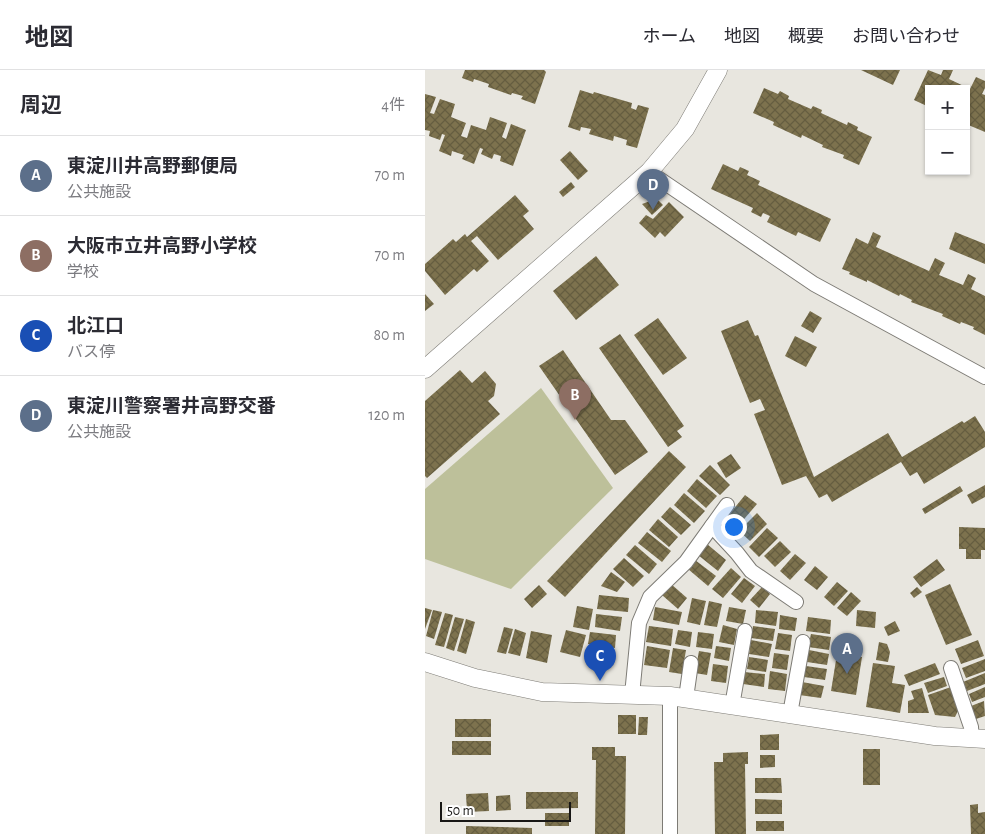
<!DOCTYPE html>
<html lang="ja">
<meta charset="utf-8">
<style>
:root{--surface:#fff;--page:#f2f2f3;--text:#2b2b33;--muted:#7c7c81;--line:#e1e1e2;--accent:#1a73e8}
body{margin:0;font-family:"Alegreya Sans","Noto Sans JP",sans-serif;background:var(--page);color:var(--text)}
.controls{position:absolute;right:15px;top:15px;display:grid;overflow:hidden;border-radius:0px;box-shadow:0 1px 4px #0004}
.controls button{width:45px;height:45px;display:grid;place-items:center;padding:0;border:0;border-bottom:1px solid var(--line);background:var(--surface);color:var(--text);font:25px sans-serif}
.scale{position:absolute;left:15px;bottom:12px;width:131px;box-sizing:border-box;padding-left:5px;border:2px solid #181715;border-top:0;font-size:14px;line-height:18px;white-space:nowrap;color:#181715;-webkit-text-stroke:4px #fff;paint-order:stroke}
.you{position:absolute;left:308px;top:456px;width:18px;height:18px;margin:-12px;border:4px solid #fff;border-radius:50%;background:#1a73e8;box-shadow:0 0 0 8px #1a73e833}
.badge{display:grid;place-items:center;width:32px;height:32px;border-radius:50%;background:var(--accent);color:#fff;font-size:16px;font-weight:700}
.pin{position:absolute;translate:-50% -41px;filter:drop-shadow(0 1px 2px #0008)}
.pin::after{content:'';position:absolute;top:26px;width:18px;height:15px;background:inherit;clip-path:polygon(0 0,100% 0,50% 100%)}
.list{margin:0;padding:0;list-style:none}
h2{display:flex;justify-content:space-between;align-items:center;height:65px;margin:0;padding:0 20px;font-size:21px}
h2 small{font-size:16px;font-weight:400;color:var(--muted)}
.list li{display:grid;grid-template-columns:32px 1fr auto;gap:15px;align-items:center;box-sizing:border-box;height:80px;padding:0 20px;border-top:1px solid var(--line)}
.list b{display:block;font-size:19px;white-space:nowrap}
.list p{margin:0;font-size:16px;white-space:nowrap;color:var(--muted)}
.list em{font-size:16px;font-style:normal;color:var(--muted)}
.map{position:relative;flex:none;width:560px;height:764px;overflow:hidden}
header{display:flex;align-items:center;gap:30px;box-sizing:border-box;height:70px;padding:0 25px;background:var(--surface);border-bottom:1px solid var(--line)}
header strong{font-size:24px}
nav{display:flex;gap:28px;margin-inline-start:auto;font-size:18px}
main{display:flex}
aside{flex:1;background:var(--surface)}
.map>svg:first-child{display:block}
.park{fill:#bdc09a}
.building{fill:url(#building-cross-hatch)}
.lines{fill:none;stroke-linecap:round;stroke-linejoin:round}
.minor-casing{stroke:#7d7b75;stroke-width:16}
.tertiary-casing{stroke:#7d7b75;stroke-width:19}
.minor{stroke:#fff;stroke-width:14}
.tertiary{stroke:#fff;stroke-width:18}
</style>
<header>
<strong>地図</strong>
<nav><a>ホーム</a><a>地図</a><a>概要</a><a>お問い合わせ</a></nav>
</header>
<main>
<aside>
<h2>周辺<small>4件</small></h2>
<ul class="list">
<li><span class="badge" style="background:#5c6f8a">A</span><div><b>東淀川井高野郵便局</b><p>公共施設</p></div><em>70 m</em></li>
<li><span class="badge" style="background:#8d6e63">B</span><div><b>大阪市立井高野小学校</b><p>学校</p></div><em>70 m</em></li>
<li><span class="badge" style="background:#1a4fb4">C</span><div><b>北江口</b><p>バス停</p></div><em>80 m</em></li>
<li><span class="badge" style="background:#5c6f8a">D</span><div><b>東淀川警察署井高野交番</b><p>公共施設</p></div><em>120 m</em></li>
</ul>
</aside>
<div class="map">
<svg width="560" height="764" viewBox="0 0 560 764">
<defs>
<pattern id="building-cross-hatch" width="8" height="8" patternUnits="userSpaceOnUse" patternTransform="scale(1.25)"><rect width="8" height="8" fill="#7d724e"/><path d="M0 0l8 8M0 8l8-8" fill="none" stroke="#655d40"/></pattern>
</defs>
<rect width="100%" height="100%" fill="#e8e6df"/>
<polygon class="park" points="116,318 188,418 86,519 0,489 0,419"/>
<g class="building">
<polygon points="40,0 119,0 121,2 110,34 96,29 98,26 87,23 86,25 63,17 64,14 49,9 48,12 37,8"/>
<polygon points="436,0 475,0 468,15"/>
<polygon points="503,0 516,5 518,0 528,0 524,9 545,19 551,7 560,11 560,18 557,24 560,25 560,62 541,54 541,19 504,19 504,37 489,30"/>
<polygon points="339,18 353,24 355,21 364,26 363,29 386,39 388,36 397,40 396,43 422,55 423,52 433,57 432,60 447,67 434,95 418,88 419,85 397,77 398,75 377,65 376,68 348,55 349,52 328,43"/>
<polygon points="155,20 168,24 169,22 207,33 206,38 211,40 213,35 224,38 212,78 201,75 202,70 189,66 188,71 164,64 166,59 156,57 155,61 143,57"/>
<polygon points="0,24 11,27 5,43 9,44 15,29 30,34 26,47 41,53 36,66 42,68 46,55 61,60 65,47 82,53 77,67 81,69 86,54 101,60 88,96 75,91 76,86 69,84 67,89 56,84 58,79 55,78 49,94 37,89 39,85 27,81 26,86 14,81 20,65 17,64 15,70 4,66 5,61 0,60"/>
<polygon points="145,81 163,101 153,110 135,90"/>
<polygon points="298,94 313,101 315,97 324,101 322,105 335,111 333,115 406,149 395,172 373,162 371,166 342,152 345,146 338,143 336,147 326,142 328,138 286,119"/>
<polygon points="146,112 150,117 138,127 134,122"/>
<polygon points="90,125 104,141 98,146 109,159 73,190 52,166 46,171 64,191 52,202 49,199 20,225 0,201 0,194 28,169 31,172 40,164 42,167"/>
<polygon points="228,130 234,131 238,135 227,145 217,134"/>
<polygon points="244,132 259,147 240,167 235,162 230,168 214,153 221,145 228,149"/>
<polygon points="448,162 456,166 451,177 504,201 510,188 520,193 514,205 538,215 543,204 551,208 546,219 560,226 560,265 548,259 549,257 536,252 535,254 517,246 518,244 486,232 487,230 475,224 474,226 442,210 442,212 424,204 425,202 417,199 431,168 443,174"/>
<polygon points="530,162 560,174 560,194 524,179"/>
<polygon points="171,186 194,215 151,250 128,221"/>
<polygon points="0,224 9,234 0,241"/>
<polygon points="385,241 397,248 388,263 376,256"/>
<polygon points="233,248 262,288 238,305 209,265"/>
<polygon points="323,250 330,266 333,265 389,407 463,363 477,387 537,351 539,353 550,346 560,362 560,377 499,414 492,402 485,406 476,392 407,432 402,424 394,428 381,406 357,415 329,344 340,340 335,329 325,333 296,261"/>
<polygon points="195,264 259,356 252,361 257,367 243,377 174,278"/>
<polygon points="370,266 392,277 381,297 360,286"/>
<polygon points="138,280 186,350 200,350 223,382 190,405 114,296"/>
<polygon points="35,300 47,313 60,301 71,314 69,326 63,331 75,344 2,408 0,406 0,331"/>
<polygon points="244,381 261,397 140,527 122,511"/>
<polygon points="306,384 316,398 301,408 292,393"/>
<polygon points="285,395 305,415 295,425 274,406"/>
<polygon points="272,409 292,426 281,438 262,421"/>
<polygon points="560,415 560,427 547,434 542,425"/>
<polygon points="535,416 538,421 500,444 497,439"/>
<polygon points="259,423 280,441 269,453 249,435"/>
<polygon points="320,425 332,434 314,455 303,446"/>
<polygon points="245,437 266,455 256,465 236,447"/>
<polygon points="332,443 342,454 325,471 314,461"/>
<polygon points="233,449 253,467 244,477 224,460"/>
<polygon points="534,457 560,458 560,480 556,480 556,489 541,489 541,479 534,479"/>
<polygon points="342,458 353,468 334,487 324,477"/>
<polygon points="222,462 246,481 237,492 213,473"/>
<polygon points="355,471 366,482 350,497 339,486"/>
<polygon points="282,474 301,490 293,501 273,485"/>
<polygon points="210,475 232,494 224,504 201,485"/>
<polygon points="370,484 381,493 365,510 355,501"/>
<polygon points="199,488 219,506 208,517 188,499"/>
<polygon points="512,489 520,500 496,517 488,507"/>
<polygon points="270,490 291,506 283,516 263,499"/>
<polygon points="390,496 403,507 392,520 379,510"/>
<polygon points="306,498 316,507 298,528 287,519"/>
<polygon points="186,502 200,512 192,522 176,516"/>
<polygon points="319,508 330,516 317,533 306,524"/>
<polygon points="412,512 423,521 409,536 399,527"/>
<polygon points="246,514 262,528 253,539 237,525"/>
<polygon points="525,514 547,565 521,575 500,525"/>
<polygon points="114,515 122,524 107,538 99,529"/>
<polygon points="337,517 345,524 334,538 325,530"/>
<polygon points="492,517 497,522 489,528 485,523"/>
<polygon points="426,522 436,531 422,546 412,538"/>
<polygon points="174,525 204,528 203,542 172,539"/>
<polygon points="267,528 281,531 275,555 262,552"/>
<polygon points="284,531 297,534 292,557 279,555"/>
<polygon points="152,536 168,539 164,560 148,557"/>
<polygon points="230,537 257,542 254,555 228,550"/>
<polygon points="304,537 321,540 318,554 301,551"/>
<polygon points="0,538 7,540 0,559"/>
<polygon points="8,540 17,542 9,569 1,566"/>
<polygon points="331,540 353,542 351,556 330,553"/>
<polygon points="432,540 451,542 450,558 431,556"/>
<polygon points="20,543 28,545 19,577 10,575"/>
<polygon points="171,544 197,547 195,561 170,557"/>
<polygon points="355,545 372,548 370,561 354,559"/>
<polygon points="30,547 39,549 29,581 21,578"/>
<polygon points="383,547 406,550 405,564 381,561"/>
<polygon points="41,549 50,552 41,584 32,581"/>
<polygon points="470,551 475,561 463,566 459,557"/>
<polygon points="298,555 312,559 309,575 294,572"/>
<polygon points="224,556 248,559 246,576 221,572"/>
<polygon points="328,556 350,559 348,571 326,568"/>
<polygon points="79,557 88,559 81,584 72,582"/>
<polygon points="90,559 101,563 95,586 83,583"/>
<polygon points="141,560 161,565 155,587 135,582"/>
<polygon points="253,560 267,562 265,577 250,574"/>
<polygon points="106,561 127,565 122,593 101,588"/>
<polygon points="165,562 191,565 190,578 163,574"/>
<polygon points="273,562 289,564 287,579 271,577"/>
<polygon points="353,563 367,565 365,581 350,579"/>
<polygon points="386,564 406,567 404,580 383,577"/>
<polygon points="326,570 347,574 344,587 324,584"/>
<polygon points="553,570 559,586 536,594 530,579"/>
<polygon points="454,572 462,574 465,582 463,592 451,590"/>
<polygon points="222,576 245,580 242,598 219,595"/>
<polygon points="291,576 306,578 304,591 289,588"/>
<polygon points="248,578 261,580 257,604 244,602"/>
<polygon points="161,579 190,583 188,595 160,590"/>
<polygon points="384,580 404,584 402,595 382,592"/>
<polygon points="274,581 286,583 282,605 270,603"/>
<polygon points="349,583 364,585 362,600 347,598"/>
<polygon points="412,584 437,587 431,625 406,621"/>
<polygon points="324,587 343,590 341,602 322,599"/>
<polygon points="560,589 560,601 541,608 537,598"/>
<polygon points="448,593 470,596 467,613 480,615 475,643 441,637"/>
<polygon points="510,593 515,604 484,616 479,605"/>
<polygon points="288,594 303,596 301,613 286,611"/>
<polygon points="381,596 402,599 400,610 379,607"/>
<polygon points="345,601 362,604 360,621 343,619"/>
<polygon points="319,602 340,604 339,617 318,614"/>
<polygon points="560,603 560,614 542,621 538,612"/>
<polygon points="519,607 522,616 503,623 499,613"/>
<polygon points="377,612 399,616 396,628 374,625"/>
<polygon points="526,617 534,639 530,647 510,645 503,625"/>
<polygon points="560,617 560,627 547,632 544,624"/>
<polygon points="497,618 504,643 483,643 483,631 489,629 486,621"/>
<polygon points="559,631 560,646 551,649 546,636"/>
<rect x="193" y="645" width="18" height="19"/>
<polygon points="214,647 223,647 222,665 213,665"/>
<rect x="30" y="649" width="36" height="18"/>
<polygon points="354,664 354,680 335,680 335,665"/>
<rect x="27" y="671" width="39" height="14"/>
<polygon points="167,677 190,677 190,686 201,686 200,764 170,764 171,690 167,690"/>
<rect x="438" y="679" width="17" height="36"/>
<polygon points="323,682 323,694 320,694 321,764 290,764 289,692 298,692 298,683"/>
<polygon points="335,685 350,685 350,697 335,698"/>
<polygon points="330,708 356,708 357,723 330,723"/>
<polygon points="101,722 153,722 153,738 101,739"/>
<polygon points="63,723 64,741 42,742 41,724"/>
<polygon points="85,725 86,740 71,741 71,726"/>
<polygon points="330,729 357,730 357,744 330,744"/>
<polygon points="553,734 553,743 560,742 560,764 546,764 545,735"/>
<rect x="120" y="743" width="24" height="13"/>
<rect x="331" y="751" width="28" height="10"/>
<polygon points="41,756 107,758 107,764 41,764"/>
</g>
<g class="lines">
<g class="minor-casing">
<g id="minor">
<polyline points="224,102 389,214 560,307"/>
<polyline points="287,456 312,483 326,501 371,532"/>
<polyline points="526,598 546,657 547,669"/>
<polyline points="207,625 214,553 225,527 261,492 302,435"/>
<polyline points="261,628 266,593"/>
<polyline points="307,636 320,561"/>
<polyline points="365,644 378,572"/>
<polyline points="245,764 245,626"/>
</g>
</g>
<g class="tertiary-casing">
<g id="tertiary">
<polyline points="0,299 224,102 260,59 293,0"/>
<polyline points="0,592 50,608 117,622 245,626 510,666 560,669"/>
</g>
</g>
<use href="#minor" class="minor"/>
<use href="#tertiary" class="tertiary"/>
</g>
</svg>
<div class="controls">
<button>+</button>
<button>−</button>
</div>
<div class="scale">50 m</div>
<div class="you"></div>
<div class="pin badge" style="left:422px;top:604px;background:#5c6f8a">A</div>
<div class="pin badge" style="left:150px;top:350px;background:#8d6e63">B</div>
<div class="pin badge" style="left:175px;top:611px;background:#1a4fb4">C</div>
<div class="pin badge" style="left:228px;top:140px;background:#5c6f8a">D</div>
</div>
</main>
